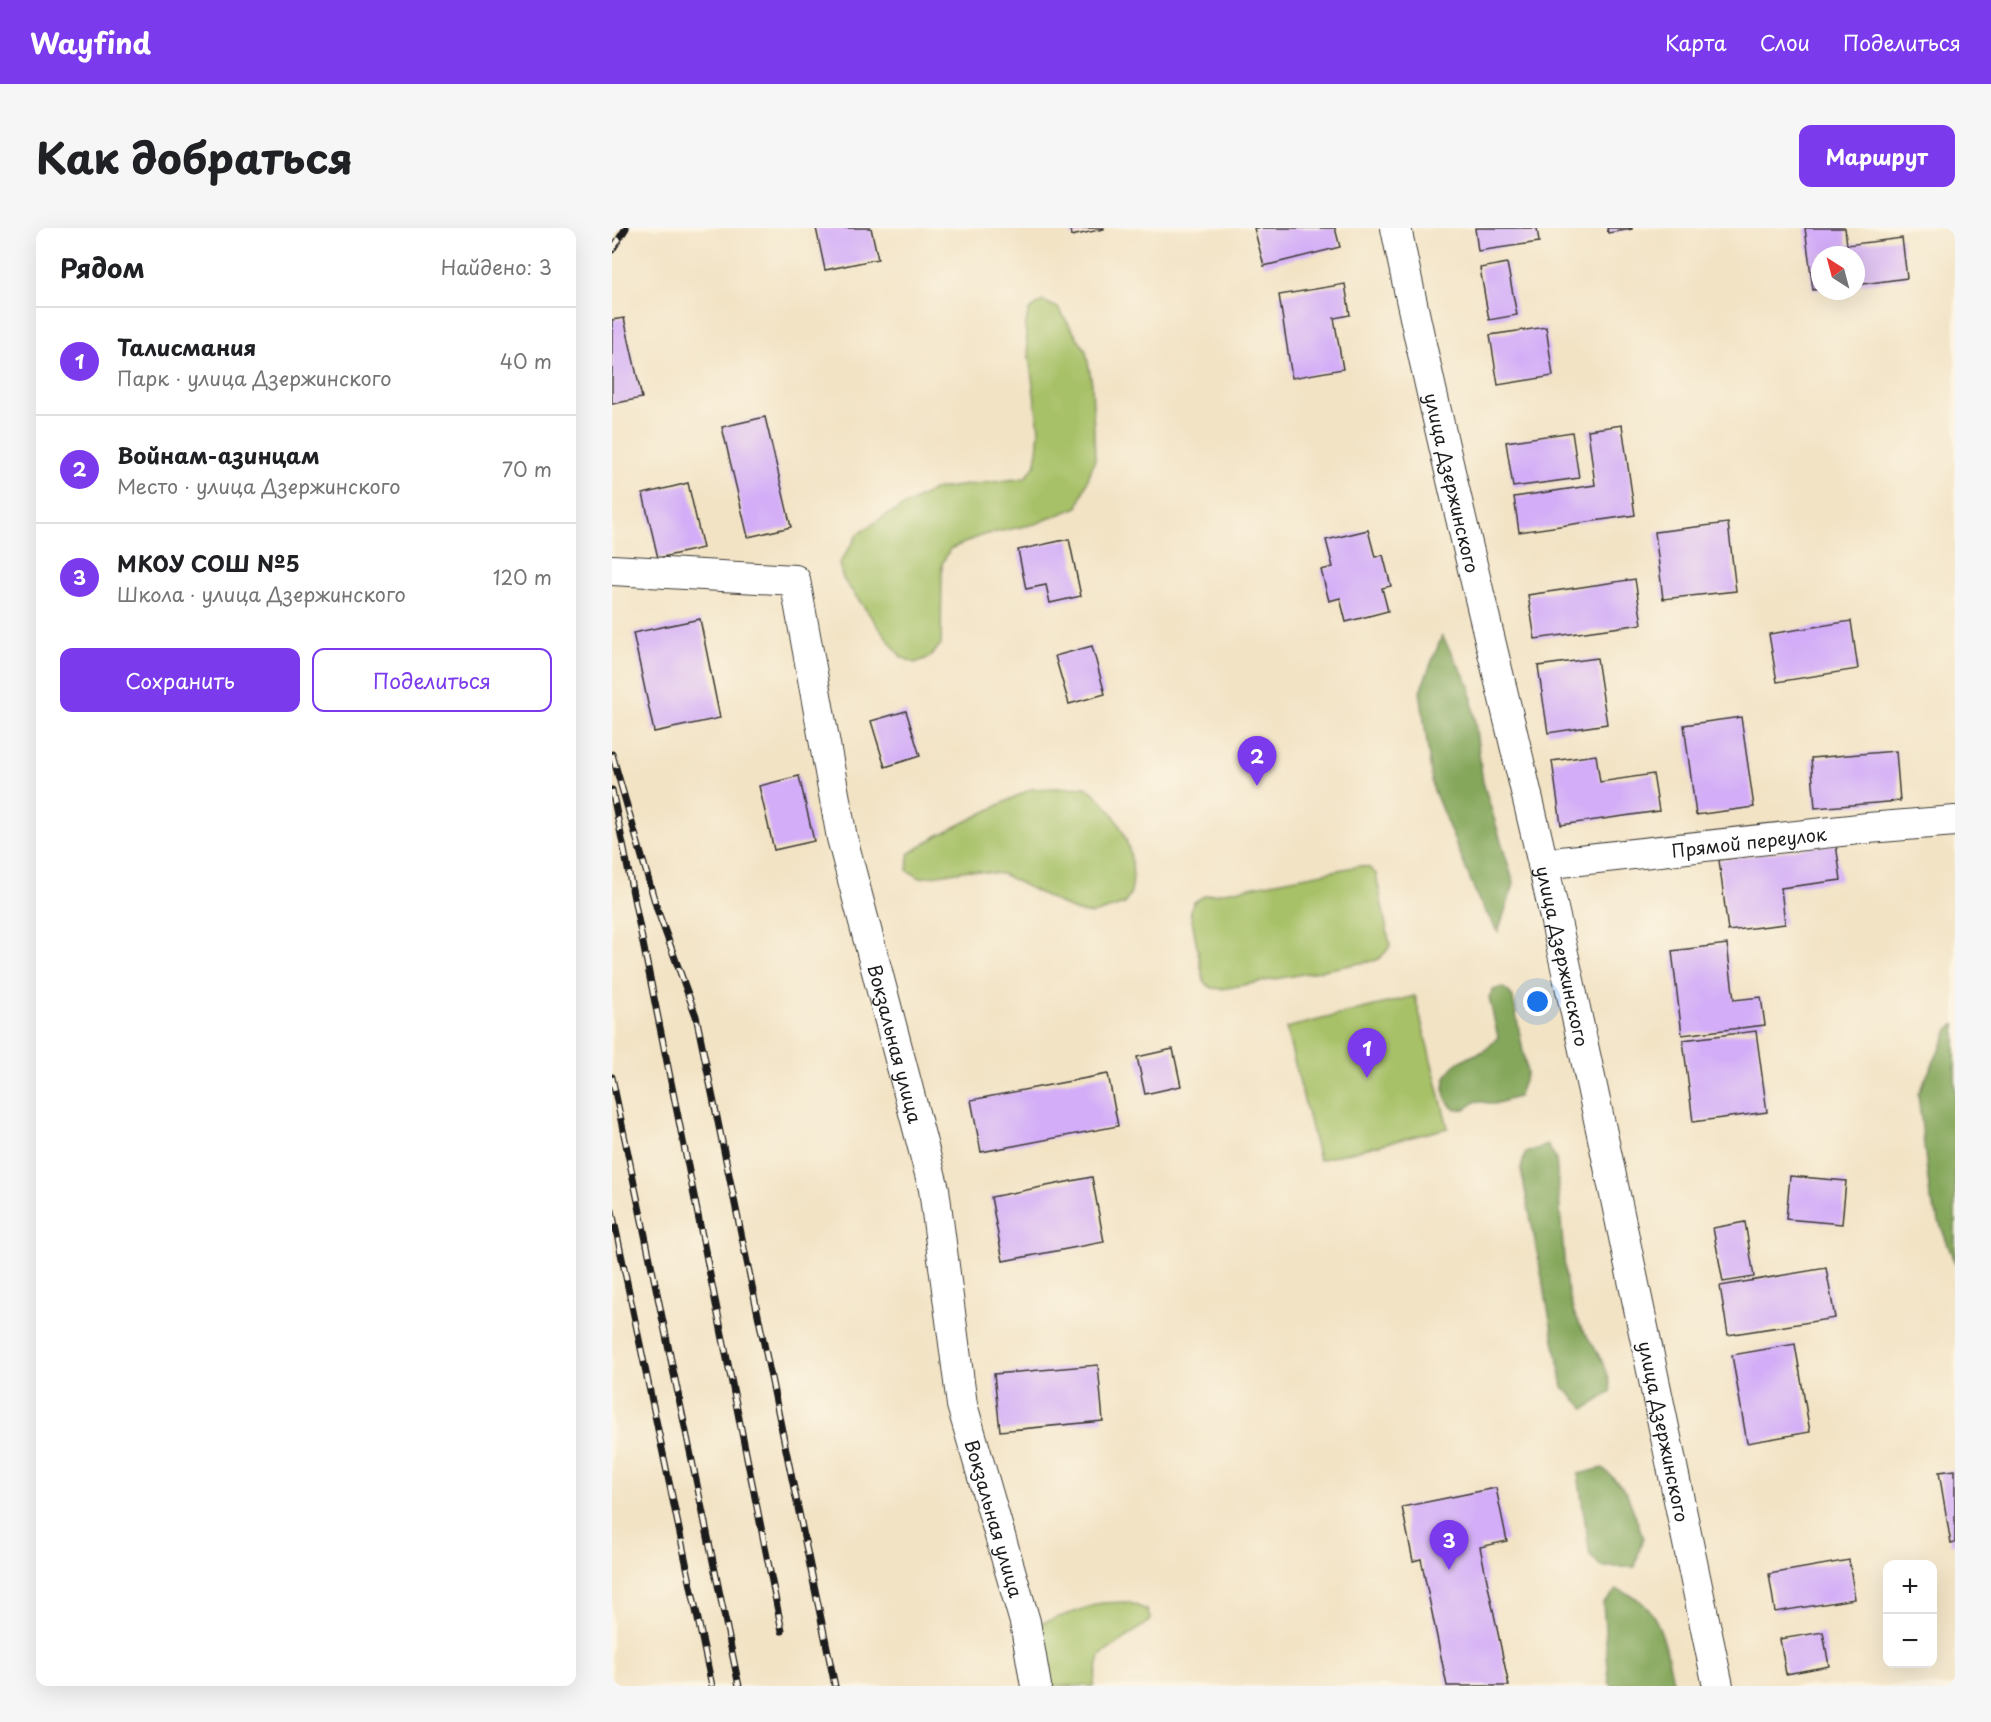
<!DOCTYPE html>
<html lang="ru">
<meta charset="utf-8">
<style>
:root{--surface:#fff;--page:#f6f6f6;--text:#202124;--muted:#757577;--line:#e0e0e0;--accent:#7c3aed}
body{margin:0;font-family:"Playpen Sans",sans-serif;background:var(--page);color:var(--text)}
.controls{position:absolute;right:18px;bottom:18px;display:grid;overflow:hidden;border-radius:12px;box-shadow:0 6px 24px #0002}
.controls button{width:54px;height:54px;display:grid;place-items:center;padding:0;border:0;border-bottom:2px solid var(--line);background:var(--surface);color:var(--text);font:30px sans-serif}
.compass{position:absolute;left:1199px;top:18px;width:54px;height:54px;border-radius:50%;background:var(--surface);box-shadow:0 6px 24px #0002;rotate:324deg}
.you{position:absolute;left:926px;top:774px;width:21px;height:21px;margin:-15px;border:4px solid #fff;border-radius:50%;background:#1a73e8;box-shadow:0 0 0 9px #1a73e833}
.badge{display:grid;place-items:center;width:39px;height:39px;border-radius:50%;background:var(--accent);color:#fff;font-size:20px;font-weight:700}
.pin{position:absolute;translate:-50% -50px;filter:drop-shadow(0 2px 3px #0008)}
.pin::after{content:'';position:absolute;top:32px;width:21px;height:18px;background:inherit;clip-path:polygon(0 0,100% 0,50% 100%)}
.list{margin:0;padding:0;list-style:none}
h2{display:flex;justify-content:space-between;align-items:center;height:78px;margin:0;padding:0 24px;font-size:26px}
h2 small{font-size:20px;font-weight:400;color:var(--muted)}
.list li{display:grid;grid-template-columns:39px 1fr auto;gap:18px;align-items:center;box-sizing:border-box;height:108px;padding:0 24px;border-top:2px solid var(--line)}
.list b{display:block;font-size:22px;white-space:nowrap}
.list p{margin:0;font-size:20px;white-space:nowrap;color:var(--muted)}
.list em{font-size:20px;font-style:normal;color:var(--muted)}
.actions{display:flex;gap:12px;padding:18px 24px}
.actions a{flex:1;padding:14px 0;border:2px solid var(--accent);border-radius:12px;text-align:center;font-size:21px;color:var(--accent)}
.actions .main{background:var(--accent);color:#fff}
.map{position:relative;flex:none;width:1343px;height:1458px;overflow:hidden;border-radius:12px}
header{display:flex;align-items:center;gap:36px;box-sizing:border-box;height:84px;padding:0 30px;background:var(--accent);color:#fff}
header strong{font-size:28px}
nav{display:flex;gap:33px;margin-inline-start:auto;font-size:21px}
.intro{display:flex;align-items:center;justify-content:space-between;box-sizing:border-box;height:144px;padding:0 36px}
h1{margin:0;font-size:42px}
.button{padding:15px 27px;border-radius:12px;background:var(--accent);color:#fff;font-size:21px;font-weight:700}
main{display:flex;gap:36px;padding:0 36px}
aside{flex:1;background:var(--surface);border-radius:12px;box-shadow:0 6px 24px #0002}
.map>svg:first-child{display:block}
.green{fill:#a7c167;stroke:#626e42;stroke-width:1.5}
.forest{fill:#85a75c;stroke:#50623c;stroke-width:1.5}
.building{fill:#d3adf7}
.lines{fill:none;stroke-linecap:round;stroke-linejoin:round}
.street-casing{stroke:#3c3a35;stroke-width:32}
.street{stroke:#fff;stroke-width:30}
.rail-casing{stroke:#1c1c1c;stroke-width:7}
.rail{stroke:#fcf5e5;stroke-width:4.5;stroke-dasharray:14;stroke-linecap:butt}
.labels{text-anchor:middle;dominant-baseline:central;stroke-width:5;stroke-linejoin:round;paint-order:stroke}
.street-label{font-size:18px;fill:#1c1c1c;stroke:#fcf5e5}
</style>
<header>
<strong>Wayfind</strong>
<nav><a>Карта</a><a>Слои</a><a>Поделиться</a></nav>
</header>
<div class="intro"><h1>Как добраться</h1><a class="button">Маршрут</a></div>
<main>
<aside>
<h2>Рядом<small>Найдено: 3</small></h2>
<ul class="list">
<li><span class="badge">1</span><div><b>Талисмания</b><p>Парк · улица Дзержинского</p></div><em>40 m</em></li>
<li><span class="badge">2</span><div><b>Войнам-азинцам</b><p>Место · улица Дзержинского</p></div><em>70 m</em></li>
<li><span class="badge">3</span><div><b>МКОУ СОШ №5</b><p>Школа · улица Дзержинского</p></div><em>120 m</em></li>
</ul>
<div class="actions"><a class="main">Сохранить</a><a>Поделиться</a></div>
</aside>
<div class="map">
<svg width="1343" height="1458" viewBox="0 0 1343 1458">
<rect width="100%" height="100%" fill="#fcf5e5"/>
<filter id="ink" filterUnits="userSpaceOnUse"><feTurbulence type="fractalNoise" baseFrequency=".0167" numOctaves="2"/><feDisplacementMap in="SourceGraphic" scale="12" xChannelSelector="R" yChannelSelector="G"/><feConvolveMatrix kernelMatrix="1 2 1 2 8 2 1 2 1" color-interpolation-filters="sRGB"/></filter>
<filter id="wash" filterUnits="userSpaceOnUse"><feTurbulence type="fractalNoise" baseFrequency=".008" numOctaves="4" result="noise"/><feDisplacementMap in="SourceGraphic" scale="24" xChannelSelector="R" yChannelSelector="G"/><feGaussianBlur stdDeviation="1.35" result="paint"/><feColorMatrix in="noise" values="0 0 0 0 0 0 0 0 0 0 0 0 0 0 0 0 0 1.4 0 .05"/><feComposite in="paint" operator="in"/></filter>
<g filter="url(#wash)">
<rect width="100%" height="100%" fill="#f2e3c5"/>
<g class="green">
<polygon points="431,73 446,80 474,123 480,156 483,231 466,279 423,296 371,307 338,321 330,336 329,416 318,429 303,435 289,429 231,351 227,336 246,306 273,288 324,261 413,250 424,236 427,202 413,99 417,82"/>
<path d="M474 559C504 579 525 622 520 659 520 665 515 671 513 676L481 686 465 684 390 646 357 642 308 650 295 642 297 626 325 608 419 561Z"/>
<polygon points="747,638 756,639 764,646 778,718 773,725 765,732 610,761 600,760 592,754 578,682 582,674 592,668"/>
<polygon points="803,768 836,900 707,932 674,800"/>
<polygon points="516,1374 535,1382 539,1392 488,1428 481,1458 419,1458 412,1424 429,1395 489,1375"/>
</g>
<g class="forest">
<polygon points="830,408 858,458 871,554 902,656 886,704 867,673 821,560 808,463"/>
<path d="M890 759 897 764 901 770 915 845 906 869 882 876 865 873 853 881 843 882C827 869 829 846 847 834 854 829 865 827 873 822 878 819 882 813 886 809L877 769 881 762Z"/>
<polygon points="1343,796 1343,1036 1318,969 1306,866 1338,800"/>
<path d="M935 917 944 930 954 1055C957 1066 959 1077 963 1087 976 1115 997 1132 999 1164L973 1181 951 1159 909 941 913 925Z"/>
<polygon points="991,1240 1014,1263 1031,1309 1023,1339 990,1339 978,1328 966,1246"/>
<path d="M1005 1362C1050 1373 1053 1418 1062 1458H1000L997 1454 991 1375Z"/>
</g>
<g id="blocks">
<g class="building">
<polygon points="204,0 259,0 266,31 213,42"/>
<polygon points="458,0 492,0 492,1 459,8"/>
<polygon points="642,0 723,0 728,19 652,38"/>
<polygon points="863,0 925,0 927,14 866,23"/>
<polygon points="995,0 1020,0 1020,1 996,5"/>
<polygon points="1193,0 1233,0 1235,17 1290,10 1295,50 1244,57 1244,27 1208,27 1208,61 1201,62"/>
<polygon points="895,35 905,87 877,92 868,40"/>
<polygon points="733,56 738,87 722,90 731,141 680,150 667,67"/>
<polygon points="12,90 30,170 0,176 0,92"/>
<polygon points="934,99 941,148 886,157 878,107"/>
<polygon points="153,189 179,299 136,309 110,199"/>
<polygon points="1010,197 1023,287 907,304 902,269 983,257 976,202"/>
<polygon points="960,204 967,250 901,259 894,214"/>
<polygon points="76,255 91,320 46,330 31,266"/>
<polygon points="1116,295 1124,363 1051,371 1043,304"/>
<polygon points="756,302 763,329 771,327 779,358 770,360 776,383 734,394 728,370 717,373 709,342 721,339 714,312"/>
<polygon points="457,311 469,368 438,375 434,357 414,361 406,322"/>
<polygon points="1023,351 1030,396 923,411 916,367"/>
<polygon points="88,391 108,490 42,504 21,405"/>
<polygon points="1239,393 1246,441 1165,454 1157,406"/>
<polygon points="480,418 493,466 457,476 443,428"/>
<polygon points="985,430 995,496 936,505 926,438"/>
<polygon points="294,483 308,528 273,539 259,493"/>
<polygon points="1129,489 1142,579 1084,587 1072,497"/>
<polygon points="1284,523 1288,573 1203,580 1199,530"/>
<polygon points="984,527 988,554 1041,546 1047,583 949,597 940,533"/>
<polygon points="187,548 202,613 162,622 147,558"/>
<polygon points="1224,616 1229,652 1169,660 1173,696 1116,703 1107,632"/>
<polygon points="1115,716 1122,772 1149,769 1153,797 1070,807 1060,723"/>
<polygon points="1144,803 1155,884 1081,894 1071,812"/>
<polygon points="561,821 569,858 533,866 525,829"/>
<polygon points="496,846 506,898 369,924 359,872"/>
<polygon points="1178,948 1234,953 1230,996 1174,991"/>
<polygon points="480,949 492,1014 391,1033 379,969"/>
<polygon points="1133,994 1142,1049 1111,1054 1101,1000"/>
<polygon points="1214,1040 1223,1090 1116,1107 1108,1058"/>
<polygon points="1183,1116 1198,1204 1135,1215 1120,1127"/>
<polygon points="486,1137 491,1193 388,1203 382,1146"/>
<polygon points="1343,1242 1343,1315 1339,1316 1327,1244"/>
<polygon points="884,1260 895,1313 868,1319 897,1458 835,1458 809,1331 801,1333 790,1279"/>
<polygon points="1237,1332 1243,1371 1163,1384 1157,1346"/>
<polygon points="1211,1404 1217,1438 1174,1446 1168,1411"/>
</g>
</g>
</g>
<g filter="url(#ink)">
<use href="#blocks" fill-opacity="0" stroke="#3c3a35" stroke-width="1.5"/>
<g class="lines">
<g class="street-casing">
<g id="street">
<path id="s1" d="M784 0C828 213 882 424 931 636 993 909 1048 1184 1106 1458"/>
<path id="s2" d="M0 342 183 352 230 610 322 961 350 1177 413 1394 424 1458"/>
<path id="s3" d="M931 636 1256 600 1343 593"/>
</g>
</g>
<use href="#street" class="street"/>
<g class="rail-casing">
<g id="rail">
<polyline points="0,22 14,0"/>
<polyline points="0,526 45,681 84,788 223,1458"/>
<polyline points="0,562 170,1403"/>
<polyline points="0,849 127,1458"/>
<polyline points="0,983 100,1458"/>
</g>
</g>
<use href="#rail" class="rail"/>
</g>
</g>
<g class="labels">
<g class="street-label">
<text stroke="none"><textPath href="#s1" startOffset="261">улица Дзержинского</textPath></text>
<text stroke="none"><textPath href="#s3" startOffset="207">Прямой переулок</textPath></text>
<text stroke="none"><textPath href="#s1" startOffset="747">улица Дзержинского</textPath></text>
<text stroke="none"><textPath href="#s2" startOffset="658">Вокзальная улица</textPath></text>
<text stroke="none"><textPath href="#s1" startOffset="1233">улица Дзержинского</textPath></text>
<text stroke="none"><textPath href="#s2" startOffset="1144">Вокзальная улица</textPath></text>
</g>
</g>
</svg>
<div class="controls">
<button>+</button>
<button>−</button>
</div>
<svg class="compass" viewBox="-18 -18 36 36"><path d="M0-13l5 13h-10z" fill="#e53935"/><path d="M0 13l5-13h-10z" fill="#757577"/></svg>
<div class="you"></div>
<div class="pin badge" style="left:755px;top:850px">1</div>
<div class="pin badge" style="left:645px;top:558px">2</div>
<div class="pin badge" style="left:837px;top:1342px">3</div>
</div>
</main>
